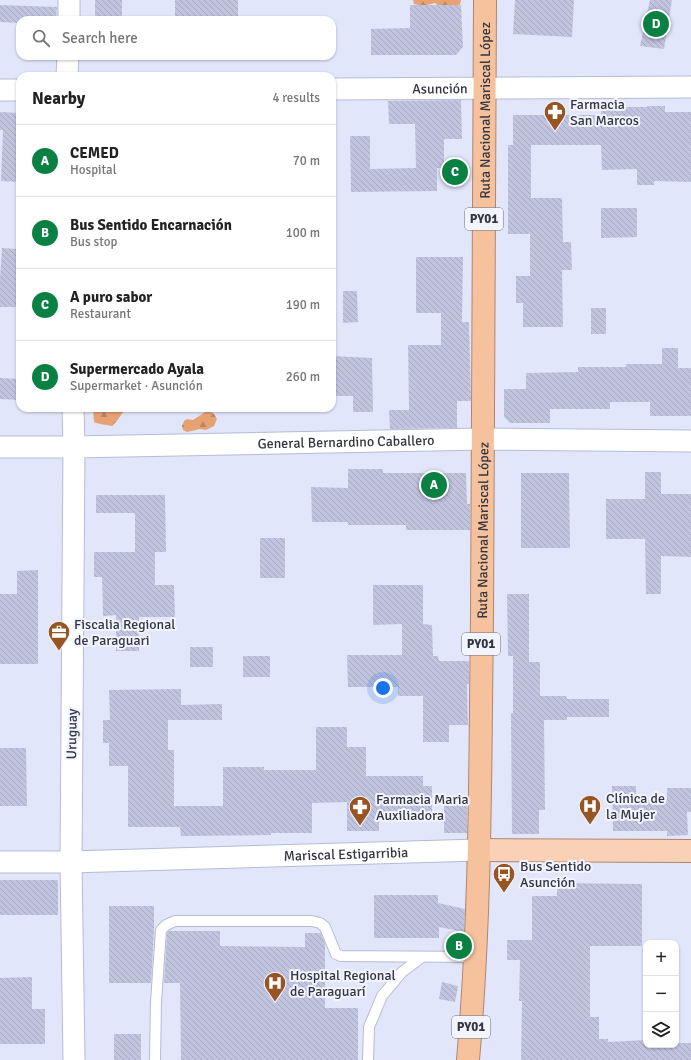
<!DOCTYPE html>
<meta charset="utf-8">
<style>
:root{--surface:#fff;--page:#f2f2f2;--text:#222;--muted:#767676;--line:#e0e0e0;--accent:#0b8043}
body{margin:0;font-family:Signika,sans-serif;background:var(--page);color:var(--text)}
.controls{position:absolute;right:12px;bottom:12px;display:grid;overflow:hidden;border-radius:8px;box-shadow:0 1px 3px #0004}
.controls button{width:36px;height:36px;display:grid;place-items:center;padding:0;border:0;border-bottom:1px solid var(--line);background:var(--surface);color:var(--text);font:20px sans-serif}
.you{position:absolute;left:383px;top:688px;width:14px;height:14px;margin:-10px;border:3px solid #fff;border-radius:50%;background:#1a73e8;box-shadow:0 0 0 6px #1a73e833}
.badge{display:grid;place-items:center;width:26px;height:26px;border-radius:50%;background:var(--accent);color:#fff;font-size:13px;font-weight:700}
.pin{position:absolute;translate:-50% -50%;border:2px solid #fff;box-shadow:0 1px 4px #0006}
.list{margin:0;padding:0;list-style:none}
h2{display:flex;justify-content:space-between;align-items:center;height:52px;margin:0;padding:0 16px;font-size:17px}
h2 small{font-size:13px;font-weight:400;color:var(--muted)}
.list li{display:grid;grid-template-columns:26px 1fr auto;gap:12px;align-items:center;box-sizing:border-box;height:72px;padding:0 16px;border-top:1px solid var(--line)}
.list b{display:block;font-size:15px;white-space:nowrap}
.list p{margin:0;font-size:13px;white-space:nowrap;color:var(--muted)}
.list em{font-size:13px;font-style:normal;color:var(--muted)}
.icon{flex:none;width:22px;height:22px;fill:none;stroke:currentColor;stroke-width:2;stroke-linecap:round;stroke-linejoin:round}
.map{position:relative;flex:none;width:691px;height:1060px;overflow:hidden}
.search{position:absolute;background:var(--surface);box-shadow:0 1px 3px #0004;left:16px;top:16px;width:320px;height:44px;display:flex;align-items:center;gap:10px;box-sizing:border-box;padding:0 14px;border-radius:12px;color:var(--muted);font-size:15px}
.panel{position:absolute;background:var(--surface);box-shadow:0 1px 3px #0004;left:16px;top:72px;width:320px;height:340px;border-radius:12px}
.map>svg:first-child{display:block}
.forest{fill:url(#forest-firs)}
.building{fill:url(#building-back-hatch)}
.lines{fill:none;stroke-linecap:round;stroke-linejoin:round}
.service-casing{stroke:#b7bbd5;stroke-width:12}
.minor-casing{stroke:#b7bbd5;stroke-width:23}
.primary-casing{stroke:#b0866d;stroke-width:24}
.trunk-casing{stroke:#b0866d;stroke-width:24}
.service{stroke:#fff;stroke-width:10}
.minor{stroke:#fff;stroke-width:21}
.primary{stroke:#f8d1b6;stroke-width:22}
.trunk{stroke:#f6c29e;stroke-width:22}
.labels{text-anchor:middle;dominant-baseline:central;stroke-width:4;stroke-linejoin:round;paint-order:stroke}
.shield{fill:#f2f4ff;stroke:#6c6e79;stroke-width:1}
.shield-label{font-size:13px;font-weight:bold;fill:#33353f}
.street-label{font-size:14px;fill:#33353f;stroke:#f2f4ff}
.poi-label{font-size:14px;fill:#33353f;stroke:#f2f4ff;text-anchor:start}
</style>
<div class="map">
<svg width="691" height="1060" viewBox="0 0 691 1060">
<defs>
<pattern id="forest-firs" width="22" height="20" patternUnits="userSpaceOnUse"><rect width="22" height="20" fill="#e7a274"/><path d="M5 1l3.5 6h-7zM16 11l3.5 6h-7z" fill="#bc8561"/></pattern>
<pattern id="building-back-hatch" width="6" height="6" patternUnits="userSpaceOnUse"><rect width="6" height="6" fill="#c1c4df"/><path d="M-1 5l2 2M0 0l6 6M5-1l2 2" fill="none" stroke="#a6a9c0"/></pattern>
</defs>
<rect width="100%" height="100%" fill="#e2e6fb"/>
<g class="forest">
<polygon points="413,0 461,0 461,1 458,9 442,9 435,3 423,6 414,4"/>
<path d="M93 408H123L124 411 116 422 112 426C105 424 100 425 94 422Z"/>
<polygon points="208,410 214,414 217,419 214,426 206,430 200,429 187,432 183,430 182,426 184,421 187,419 193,420"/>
</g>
<g class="building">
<rect x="95" y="0" width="27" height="20"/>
<rect x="175" y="0" width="63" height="20"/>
<polygon points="515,0 574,0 572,37 513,34"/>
<polygon points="650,0 672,0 664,49 640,46"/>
<polygon points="0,5 57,7 56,20 20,20 20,23 0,22"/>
<polygon points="410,5 461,5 463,47 456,55 371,55 371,29 410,28"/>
<polygon points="461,100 462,139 444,139 444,168 437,168 437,191 351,192 350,136 370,136 370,169 416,168 415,124 389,124 388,101"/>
<polygon points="647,106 665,106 665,112 691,112 691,182 654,181 654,185 637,185 637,169 602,170 601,145 531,145 531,198 562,198 563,242 571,242 572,270 562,270 563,327 523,327 523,303 516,303 516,276 530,276 530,234 508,234 508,145 513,145 513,115 601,115 601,107 647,107"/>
<polygon points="0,112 20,113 20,182 1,181 3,130 0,130"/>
<polygon points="601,208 637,208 637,237 601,238"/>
<polygon points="2,248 17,249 17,264 20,264 20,296 17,296 17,307 0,307 0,279"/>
<polygon points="416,257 463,257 462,322 469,322 471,401 457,401 457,428 390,429 389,410 409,410 408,345 441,345 441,313 416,313"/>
<polygon points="343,291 357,291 358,322 343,323"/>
<rect x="591" y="308" width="15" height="26"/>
<polygon points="662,348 678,348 678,368 691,368 691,416 650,416 650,402 610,402 610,409 550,409 550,423 510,423 504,417 504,389 526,389 526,373 578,372 578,367 626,367 626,364 662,364"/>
<polygon points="332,356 372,358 373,412 353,412 353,396 332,396"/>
<polygon points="0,378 20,379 20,400 0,399"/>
<polygon points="348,469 383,469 383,473 466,473 467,504 470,504 470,530 406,530 406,525 348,525 348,522 312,522 311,487 348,488"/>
<polygon points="645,472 661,472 661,494 691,494 691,557 661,556 661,594 646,594 645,539 606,539 606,499 645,499"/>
<polygon points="521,473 569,473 570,548 521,548"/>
<polygon points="96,495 165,495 166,552 155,552 155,585 174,585 175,617 139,617 139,651 116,651 116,615 103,616 102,577 94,577 94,552 135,552 135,513 96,513"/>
<rect x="260" y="538" width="25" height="40"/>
<polygon points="38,570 38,664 0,664 0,594 17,594 17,571"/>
<polygon points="373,585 423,585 423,624 432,625 433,656 438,656 439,661 469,661 469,684 467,684 468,725 449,725 449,742 423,742 423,696 398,696 398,687 348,687 347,655 402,655 402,624 373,625"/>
<polygon points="507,594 529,594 529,662 540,662 540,696 566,696 567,699 609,699 609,717 567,717 567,720 544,720 545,810 539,810 539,834 512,834 511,713 513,713 513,656 508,656"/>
<rect x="190" y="647" width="23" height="20"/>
<rect x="243" y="656" width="27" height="21"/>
<polygon points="181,689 181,705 222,704 222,720 168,720 168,750 174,750 174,806 223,806 223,767 264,767 264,770 316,770 316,727 347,727 347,747 366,747 366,776 423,776 423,786 432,786 432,817 379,817 379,831 347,831 347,802 312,803 312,833 271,833 271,835 181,836 180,827 128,827 128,766 109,766 109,743 103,743 103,720 110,720 109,690"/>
<polygon points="0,748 26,748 27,806 0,806"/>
<polygon points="612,786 636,786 636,800 667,800 667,788 691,788 691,812 687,812 688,835 667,836 667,831 613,831"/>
<rect x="444" y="805" width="23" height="28"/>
<rect x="0" y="880" width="58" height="35"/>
<polygon points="557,883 642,884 642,946 590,946 590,1017 599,1017 599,1039 608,1039 608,1042 646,1040 646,1045 677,1045 677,1043 691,1043 691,1060 521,1060 522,1001 519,1001 520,960 507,960 507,940 532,940 532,896 557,896"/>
<polygon points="374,895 438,895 438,903 465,909 464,932 439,927 439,938 374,938"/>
<polygon points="109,906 154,906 154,931 151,983 109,983"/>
<polygon points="169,931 220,931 220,946 305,947 305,933 321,933 325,944 325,1008 358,1008 358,1060 181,1060 180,983 164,983 167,933"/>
<polygon points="32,977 32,1009 45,1009 45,1044 0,1044 0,978"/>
<polygon points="442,982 458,986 455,1002 439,999"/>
<rect x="114" y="1034" width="27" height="26"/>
</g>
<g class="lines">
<g class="service-casing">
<g id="service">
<polyline points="155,1060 156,1002 161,930 166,925 175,921 312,921 320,923 325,927 336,954 341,956 475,957"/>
<polyline points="368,1060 369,1027 382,996 402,972 422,957"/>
</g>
</g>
<g class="minor-casing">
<g id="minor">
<polyline points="69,20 69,0"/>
<polyline points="67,76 68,56"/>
<path id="s1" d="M332 89 691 87"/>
<polyline points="0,90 20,90"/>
<polyline points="73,408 74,447 71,862 74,1060"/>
<path id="s2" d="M0 447H74L484 439 691 441"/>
<path id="s3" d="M0 862H71L479 850"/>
</g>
</g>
<g class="primary-casing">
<polyline id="primary" points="479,850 691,851"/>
</g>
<g class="trunk-casing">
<g id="trunk">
<path id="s4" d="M468 1060C481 913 480 766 482 618 484 412 485 206 485 0"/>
</g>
</g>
<use href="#service" class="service"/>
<use href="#minor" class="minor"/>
<use href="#primary" class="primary"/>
<use href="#trunk" class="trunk"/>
</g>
<defs>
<g id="pharmacy-pin" transform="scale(1.15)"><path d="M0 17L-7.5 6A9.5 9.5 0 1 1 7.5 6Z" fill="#975523" stroke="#f2f4ff"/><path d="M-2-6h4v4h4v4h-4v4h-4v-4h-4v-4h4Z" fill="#fff"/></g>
<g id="office-pin" transform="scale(1.15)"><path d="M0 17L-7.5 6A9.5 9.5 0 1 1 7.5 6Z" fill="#975523" stroke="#f2f4ff"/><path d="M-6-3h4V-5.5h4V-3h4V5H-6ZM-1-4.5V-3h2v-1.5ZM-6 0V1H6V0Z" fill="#fff"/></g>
<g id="hospital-pin" transform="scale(1.15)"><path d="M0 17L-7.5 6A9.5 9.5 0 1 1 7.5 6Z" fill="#975523" stroke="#f2f4ff"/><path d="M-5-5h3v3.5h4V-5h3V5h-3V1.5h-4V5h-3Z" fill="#fff"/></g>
<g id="bus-pin" transform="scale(1.15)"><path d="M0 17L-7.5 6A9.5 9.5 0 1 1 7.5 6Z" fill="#975523" stroke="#f2f4ff"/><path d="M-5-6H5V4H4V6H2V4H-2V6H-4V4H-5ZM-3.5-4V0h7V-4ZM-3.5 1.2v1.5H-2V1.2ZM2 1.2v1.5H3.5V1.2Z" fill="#fff"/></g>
</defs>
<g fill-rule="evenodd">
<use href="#pharmacy-pin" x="555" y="112"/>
<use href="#office-pin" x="59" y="632"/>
<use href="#hospital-pin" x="590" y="806"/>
<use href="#pharmacy-pin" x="360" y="807"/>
<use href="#bus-pin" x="504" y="874"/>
<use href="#hospital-pin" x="275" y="983"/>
</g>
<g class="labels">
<g class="shield">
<rect x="465" y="208" width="38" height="22" rx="3"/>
<rect x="462" y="633" width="38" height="22" rx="3"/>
<rect x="452" y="1016" width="38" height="22" rx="3"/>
</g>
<g class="shield-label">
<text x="484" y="219">PY01</text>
<text x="481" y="644">PY01</text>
<text x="471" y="1027">PY01</text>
</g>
<g class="street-label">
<text stroke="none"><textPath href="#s1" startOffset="108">Asunción</textPath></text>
<text stroke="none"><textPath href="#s4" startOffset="950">Ruta Nacional Mariscal López</textPath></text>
<text stroke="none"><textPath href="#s2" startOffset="346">General Bernardino Caballero</textPath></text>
<text stroke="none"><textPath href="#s4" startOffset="530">Ruta Nacional Mariscal López</textPath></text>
<text transform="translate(72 734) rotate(-89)">Uruguay</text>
<text stroke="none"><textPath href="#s3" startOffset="346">Mariscal Estigarribia</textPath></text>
</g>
<g class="poi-label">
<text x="570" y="104">Farmacia<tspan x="570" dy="16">San Marcos</tspan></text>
<text x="74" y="624">Fiscalia Regional<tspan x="74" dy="16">de Paraguari</tspan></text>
<text x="606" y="798">Clínica de<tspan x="606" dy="16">la Mujer</tspan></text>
<text x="376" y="799">Farmacia Maria<tspan x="376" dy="16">Auxiliadora</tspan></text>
<text x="520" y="866">Bus Sentido<tspan x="520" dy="16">Asunción</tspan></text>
<text x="290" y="975">Hospital Regional<tspan x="290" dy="16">de Paraguarí</tspan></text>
</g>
</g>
</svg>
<div class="controls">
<button>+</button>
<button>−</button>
<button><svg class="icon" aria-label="layers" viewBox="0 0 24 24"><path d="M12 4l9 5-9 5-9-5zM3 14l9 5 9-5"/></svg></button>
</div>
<div class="you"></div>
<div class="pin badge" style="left:434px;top:485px">A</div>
<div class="pin badge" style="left:459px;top:946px">B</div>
<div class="pin badge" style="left:455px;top:172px">C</div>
<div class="pin badge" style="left:656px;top:24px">D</div>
<div class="search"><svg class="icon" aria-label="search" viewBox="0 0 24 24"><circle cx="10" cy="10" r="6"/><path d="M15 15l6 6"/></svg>Search here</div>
<section class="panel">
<h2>Nearby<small>4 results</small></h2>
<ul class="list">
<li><span class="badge">A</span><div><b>CEMED</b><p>Hospital</p></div><em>70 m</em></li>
<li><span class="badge">B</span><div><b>Bus Sentido Encarnación</b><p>Bus stop</p></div><em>100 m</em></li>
<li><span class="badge">C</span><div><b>A puro sabor</b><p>Restaurant</p></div><em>190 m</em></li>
<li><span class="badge">D</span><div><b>Supermercado Ayala</b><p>Supermarket · Asunción</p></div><em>260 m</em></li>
</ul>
</section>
</div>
